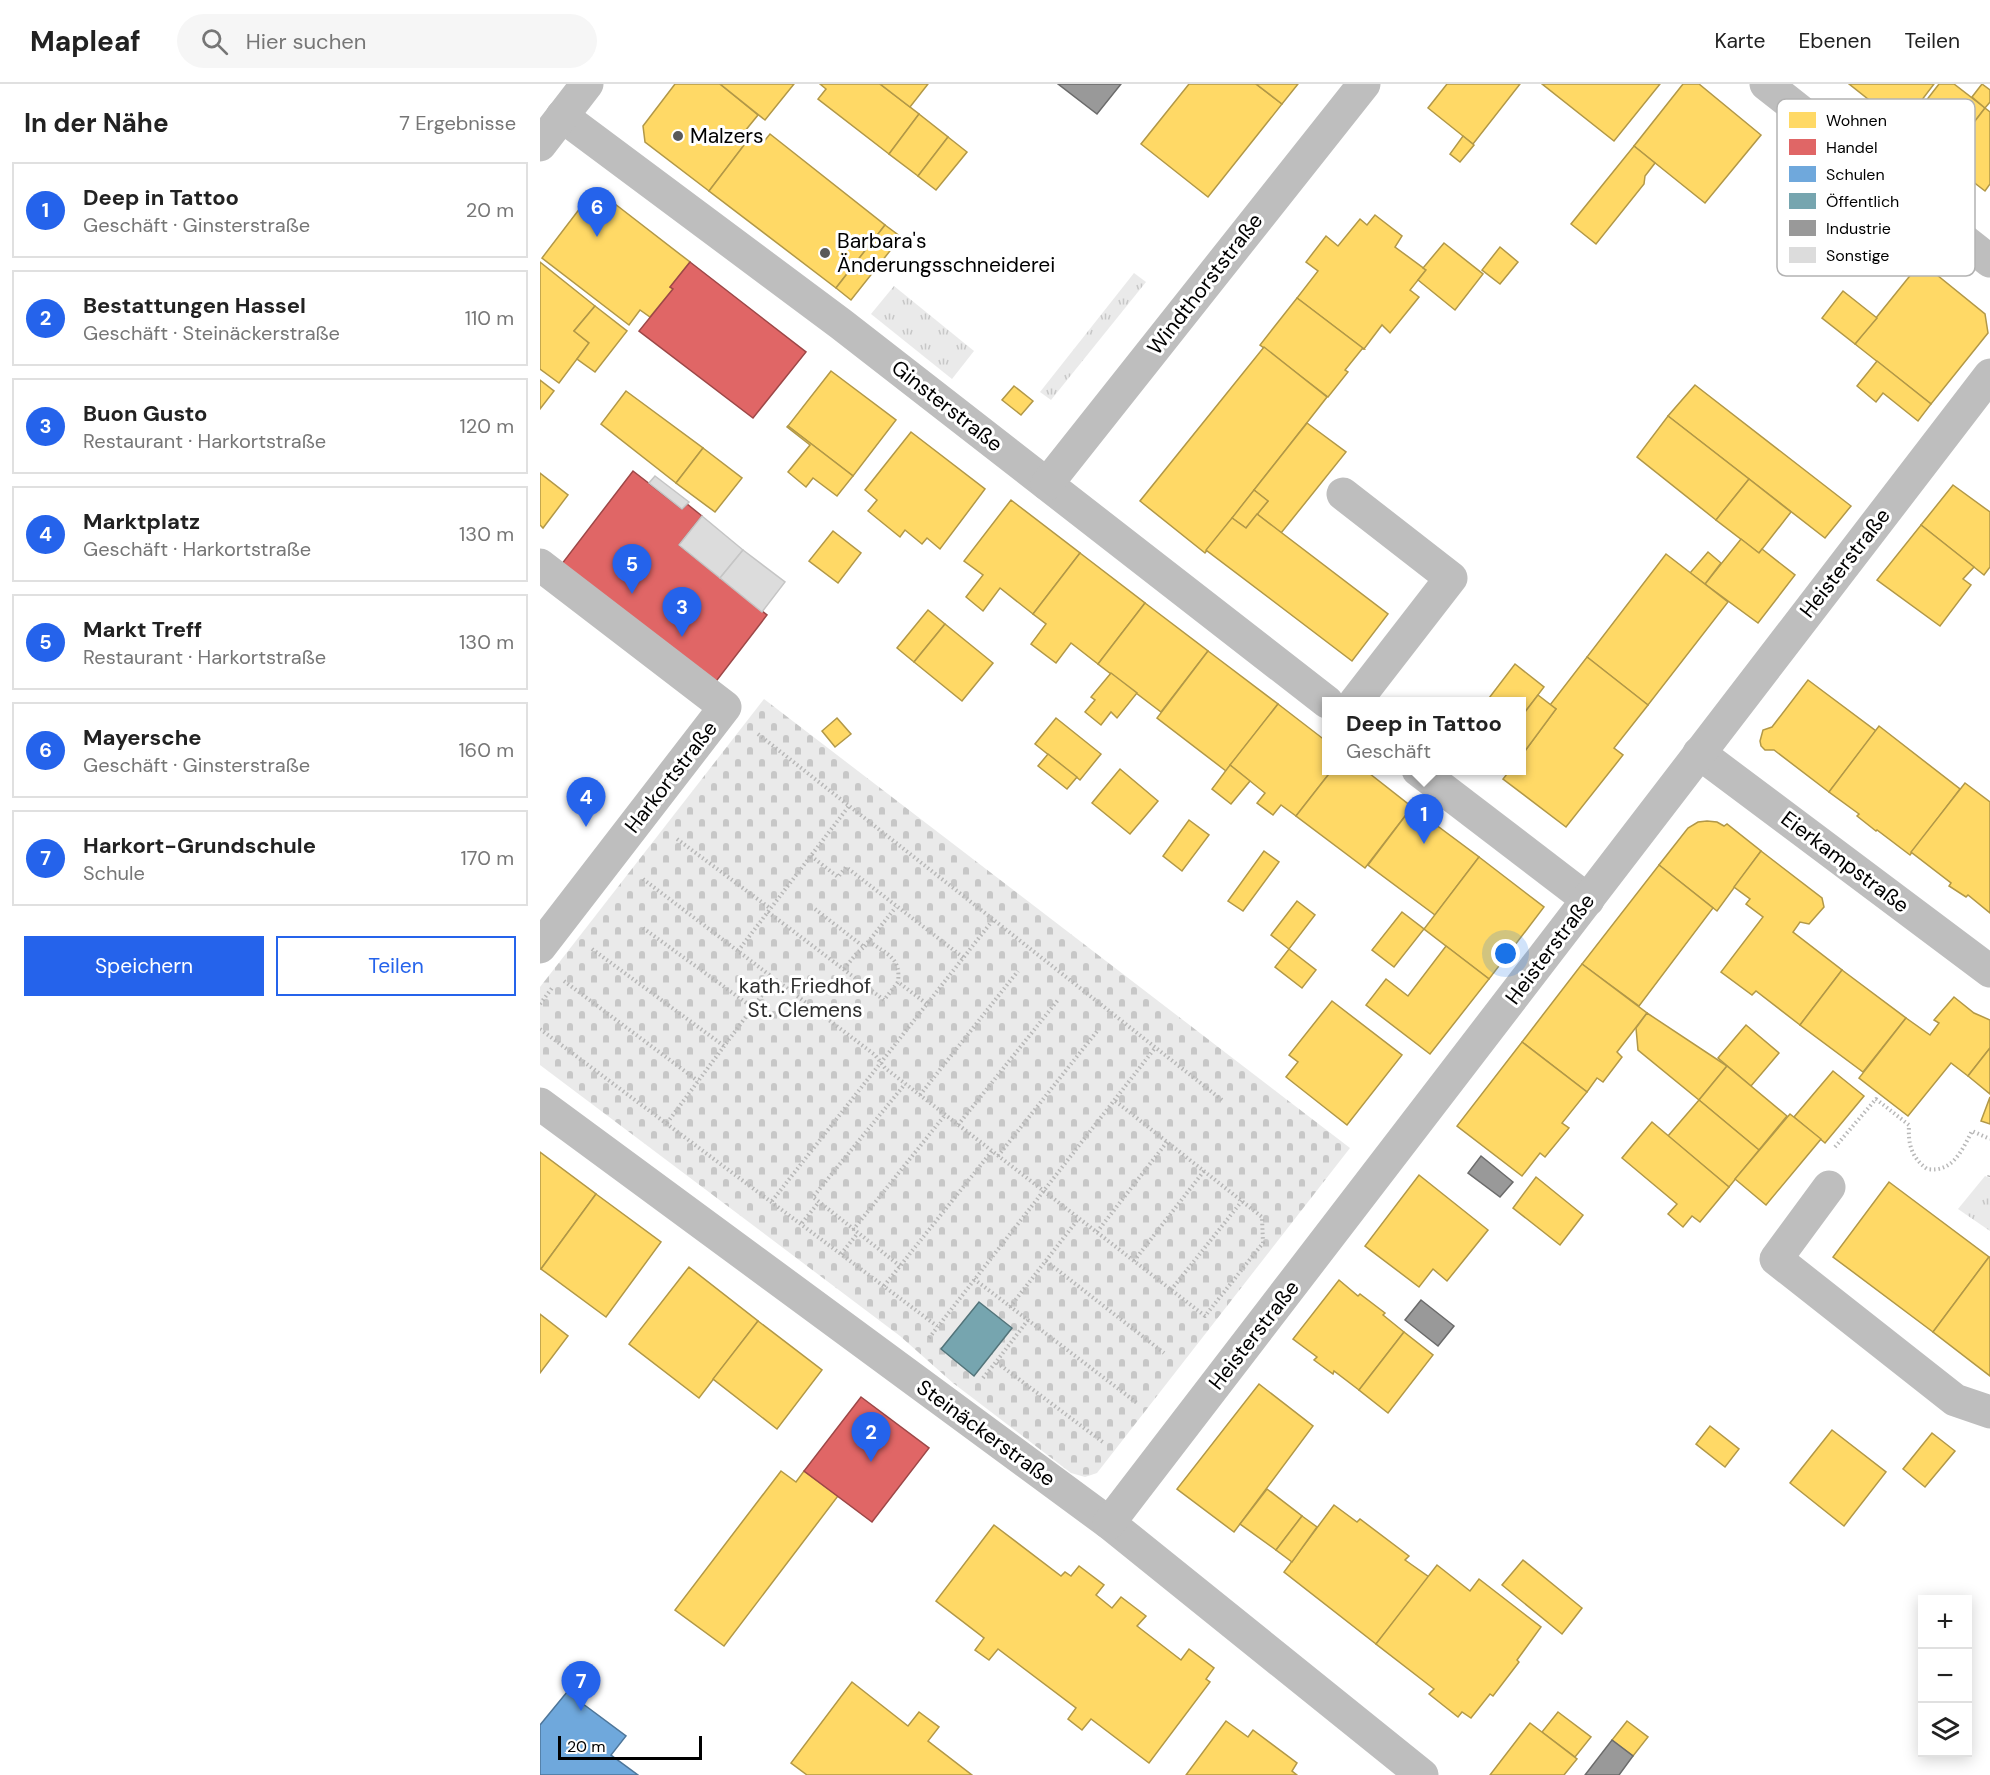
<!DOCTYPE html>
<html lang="de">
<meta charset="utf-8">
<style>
:root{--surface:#fff;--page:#f6f6f6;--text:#222;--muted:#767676;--line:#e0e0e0;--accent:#2563eb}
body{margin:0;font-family:"DM Sans",sans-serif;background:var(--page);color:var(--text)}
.controls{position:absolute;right:18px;bottom:18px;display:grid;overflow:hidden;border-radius:0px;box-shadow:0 3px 15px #0003}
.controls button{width:54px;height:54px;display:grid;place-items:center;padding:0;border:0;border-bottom:2px solid var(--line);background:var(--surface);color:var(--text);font:30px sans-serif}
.scale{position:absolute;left:18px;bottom:15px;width:144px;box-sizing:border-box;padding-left:6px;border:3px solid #000;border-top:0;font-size:16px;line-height:21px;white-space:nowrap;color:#000;-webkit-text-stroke:4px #fff;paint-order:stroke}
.you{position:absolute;left:966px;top:870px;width:21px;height:21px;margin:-15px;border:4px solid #fff;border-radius:50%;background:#1a73e8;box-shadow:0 0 0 9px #1a73e833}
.badge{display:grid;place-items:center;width:39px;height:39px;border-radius:50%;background:var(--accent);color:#fff;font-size:20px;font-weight:700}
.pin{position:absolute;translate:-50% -50px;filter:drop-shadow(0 2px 3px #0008)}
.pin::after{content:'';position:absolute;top:32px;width:21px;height:18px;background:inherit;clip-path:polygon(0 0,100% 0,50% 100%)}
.popup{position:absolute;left:782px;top:613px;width:204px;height:78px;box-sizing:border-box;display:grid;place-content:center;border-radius:0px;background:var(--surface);filter:drop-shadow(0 2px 4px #0005);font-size:20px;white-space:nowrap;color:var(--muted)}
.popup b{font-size:22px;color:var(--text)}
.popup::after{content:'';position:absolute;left:50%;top:100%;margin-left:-12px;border:12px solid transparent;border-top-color:var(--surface)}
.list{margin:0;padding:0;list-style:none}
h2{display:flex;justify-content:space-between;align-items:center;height:78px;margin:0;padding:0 24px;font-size:26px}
h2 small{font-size:20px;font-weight:400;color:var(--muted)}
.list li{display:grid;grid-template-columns:39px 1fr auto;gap:18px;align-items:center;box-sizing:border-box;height:96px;margin:0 12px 12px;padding:0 12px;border:2px solid var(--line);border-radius:0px}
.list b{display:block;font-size:22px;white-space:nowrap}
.list p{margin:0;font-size:20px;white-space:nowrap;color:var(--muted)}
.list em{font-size:20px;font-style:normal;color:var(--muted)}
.actions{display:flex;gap:12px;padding:18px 24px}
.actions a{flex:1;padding:14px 0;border:2px solid var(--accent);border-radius:0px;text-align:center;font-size:21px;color:var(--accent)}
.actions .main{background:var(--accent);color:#fff}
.icon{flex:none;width:33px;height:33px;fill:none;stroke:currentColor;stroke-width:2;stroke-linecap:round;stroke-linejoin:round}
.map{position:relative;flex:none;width:1450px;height:1691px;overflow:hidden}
header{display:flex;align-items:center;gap:36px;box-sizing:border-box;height:84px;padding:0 30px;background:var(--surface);border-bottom:2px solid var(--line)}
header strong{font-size:28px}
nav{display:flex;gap:33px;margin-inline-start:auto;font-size:21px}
.search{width:420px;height:54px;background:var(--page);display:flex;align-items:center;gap:15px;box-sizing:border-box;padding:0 21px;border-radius:33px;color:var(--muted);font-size:22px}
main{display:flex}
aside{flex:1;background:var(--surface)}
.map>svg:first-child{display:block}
.grass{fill:url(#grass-tufts)}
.cemetery{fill:url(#cemetery-stones)}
.homes{fill:#ffd966;stroke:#b29847;stroke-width:1.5}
.shops{fill:#e06666;stroke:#9d4747;stroke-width:1.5}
.schools{fill:#6fa8dc;stroke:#4e769a;stroke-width:1.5}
.public{fill:#76a5af;stroke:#53747a;stroke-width:1.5}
.industry{fill:#999;stroke:#6b6b6b;stroke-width:1.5}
.building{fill:#dcdcdc;stroke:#c5c5c5;stroke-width:1.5}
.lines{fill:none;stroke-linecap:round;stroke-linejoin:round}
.path{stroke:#b8b8b8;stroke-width:4;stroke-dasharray:1.5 3;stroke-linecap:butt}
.minor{stroke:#bebebe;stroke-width:33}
.poi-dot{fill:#595959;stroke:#fff;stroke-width:2}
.labels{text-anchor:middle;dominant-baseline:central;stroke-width:6;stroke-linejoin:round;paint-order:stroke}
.poi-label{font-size:21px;fill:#000;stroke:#fff;text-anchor:start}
.street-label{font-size:21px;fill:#000;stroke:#fff}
.park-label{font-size:21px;fill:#2f2f2f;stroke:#fff}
.key{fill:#fff;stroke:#b2b2b2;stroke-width:1.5}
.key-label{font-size:16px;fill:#000}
</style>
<header>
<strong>Mapleaf</strong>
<div class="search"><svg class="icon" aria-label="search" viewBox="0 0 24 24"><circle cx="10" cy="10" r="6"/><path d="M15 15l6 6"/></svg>Hier suchen</div>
<nav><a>Karte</a><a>Ebenen</a><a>Teilen</a></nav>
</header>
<main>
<aside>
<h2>In der Nähe<small>7 Ergebnisse</small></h2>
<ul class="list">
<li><span class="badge">1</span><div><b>Deep in Tattoo</b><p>Geschäft · Ginsterstraße</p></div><em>20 m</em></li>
<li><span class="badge">2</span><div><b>Bestattungen Hassel</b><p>Geschäft · Steinäckerstraße</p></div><em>110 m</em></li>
<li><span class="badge">3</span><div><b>Buon Gusto</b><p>Restaurant · Harkortstraße</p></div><em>120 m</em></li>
<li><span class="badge">4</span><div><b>Marktplatz</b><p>Geschäft · Harkortstraße</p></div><em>130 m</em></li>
<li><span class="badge">5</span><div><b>Markt Treff</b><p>Restaurant · Harkortstraße</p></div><em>130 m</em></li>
<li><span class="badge">6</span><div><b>Mayersche</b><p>Geschäft · Ginsterstraße</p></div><em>160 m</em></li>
<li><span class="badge">7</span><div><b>Harkort-Grundschule</b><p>Schule</p></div><em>170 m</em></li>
</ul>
<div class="actions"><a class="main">Speichern</a><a>Teilen</a></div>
</aside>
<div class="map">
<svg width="1450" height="1691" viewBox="0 0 1450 1691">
<defs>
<pattern id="grass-tufts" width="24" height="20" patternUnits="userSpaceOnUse" patternTransform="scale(1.5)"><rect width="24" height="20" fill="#eaeaea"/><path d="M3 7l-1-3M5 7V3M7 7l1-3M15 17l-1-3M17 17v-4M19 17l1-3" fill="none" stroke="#c7c7c7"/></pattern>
<pattern id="cemetery-stones" width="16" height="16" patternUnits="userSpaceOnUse" patternTransform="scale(1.5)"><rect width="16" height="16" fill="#eaeaea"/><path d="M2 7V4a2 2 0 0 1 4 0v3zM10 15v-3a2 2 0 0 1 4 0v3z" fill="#c7c7c7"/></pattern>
</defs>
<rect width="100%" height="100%" fill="#fff"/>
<g class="grass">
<polygon points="594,189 606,198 511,316 500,308"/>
<polygon points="354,202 434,267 412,295 331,230"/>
<polygon points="1445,1092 1450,1094 1450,1147 1418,1125"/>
</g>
<polygon class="cemetery" points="224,615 810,1064 557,1389 545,1393 531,1389 413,1299 360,1252 0,981 0,903"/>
<g class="homes">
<polygon points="135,0 180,0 218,31 205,47 211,52 169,107 105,58 103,42"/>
<polygon points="180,0 254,0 225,36"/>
<polygon points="280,0 340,0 379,30 349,70 278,15 286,5"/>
<polygon points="340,0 388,0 370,23"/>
<polygon points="649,0 716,0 742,20 668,113 601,60"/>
<polygon points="716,0 758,0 742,20"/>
<polygon points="907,0 980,0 933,60 888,24"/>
<polygon points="1002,0 1120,0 1074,57"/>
<polygon points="1143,0 1159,0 1221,51 1165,119 1094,62"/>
<polygon points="1309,0 1394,0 1362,42"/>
<polygon points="1399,0 1414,0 1445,24 1405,76 1365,44"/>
<polygon points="1442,0 1450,6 1450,18 1445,24 1432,13"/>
<polygon points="1445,24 1450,28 1450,100 1445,107 1405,76"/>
<polygon points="379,30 408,53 378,92 349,70"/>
<polygon points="230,50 345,141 296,204 169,107 211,52 222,60"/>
<polygon points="923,52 934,61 920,78 910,70"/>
<polygon points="408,53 427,68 396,106 378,92"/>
<polygon points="1094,62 1115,79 1105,92 1104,100 1056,160 1031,140"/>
<polygon points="66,113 150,178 130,203 133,205 110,233 100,226 89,241 2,174 47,115"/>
<polygon points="835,131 862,152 855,163 886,186 870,206 879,213 850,249 842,241 824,265 757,214 778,187 766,178 786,152 798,162 820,135 827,141"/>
<polygon points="345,141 361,153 311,216 296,204"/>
<polygon points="904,159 943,190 915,226 878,196 886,186 883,184"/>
<polygon points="960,163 978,178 960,200 942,186"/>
<polygon points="0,178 55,222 34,247 49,259 19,299 0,285"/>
<polygon points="1381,178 1445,230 1448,249 1391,320 1315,260"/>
<polygon points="1303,207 1337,234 1315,260 1282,234"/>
<polygon points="757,214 824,265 822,265 805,286 808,288 788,313 720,261"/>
<polygon points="55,222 87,247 55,288 37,275 49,259 34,247"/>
<polygon points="724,263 787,313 665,469 600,417"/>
<polygon points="1337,277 1391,320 1378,337 1343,309 1336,318 1317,302"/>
<polygon points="291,287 356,336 313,392 248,342"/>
<polygon points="0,296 14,307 0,325"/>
<polygon points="1155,301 1311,422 1285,454 1128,332"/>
<polygon points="474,302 493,317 481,331 462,316"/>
<polygon points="86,307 163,364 136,399 61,340"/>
<polygon points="1128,332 1209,395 1176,436 1097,373"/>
<polygon points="767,339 806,368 741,449 717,430 728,417 714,406"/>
<polygon points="248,342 313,392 297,412 273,394 266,403 248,388 270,361 247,343"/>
<polygon points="371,348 445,405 400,465 387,454 382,460 365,446 360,453 328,427 337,416 325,406"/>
<polygon points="163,364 202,394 175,428 136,399"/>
<polygon points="0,389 28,411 3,444 0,441"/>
<polygon points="1209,395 1251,428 1219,469 1176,436"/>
<polygon points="1413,401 1450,428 1450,483 1444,491 1381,441"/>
<polygon points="714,406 728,417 706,444 692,434"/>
<polygon points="471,416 540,469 493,530 460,504 443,527 426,513 443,491 424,477"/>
<polygon points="717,430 848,530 812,577 666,466 692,434 706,444"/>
<polygon points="1381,441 1434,483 1423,495 1431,501 1400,542 1337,496"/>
<polygon points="293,447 321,469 298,499 269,477"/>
<polygon points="1201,455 1219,469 1222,465 1255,491 1218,539 1165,500"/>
<polygon points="1168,468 1181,479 1165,500 1150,489"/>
<polygon points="540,469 605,519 558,580 531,559 516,579 491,560 506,540 493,530"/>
<polygon points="1126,470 1188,518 1108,621 1047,573"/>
<polygon points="605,519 668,567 621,628 558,580"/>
<polygon points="388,526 405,540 374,578 357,564"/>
<polygon points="405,540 453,579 422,617 374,578"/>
<polygon points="668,567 738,620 686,687 617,634"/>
<polygon points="1047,573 1108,621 1074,664 1083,671 1026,743 963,695 970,686 982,686 982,671 1016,625 1010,621"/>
<polygon points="975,580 1004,603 982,632 982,618 946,618"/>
<polygon points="571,589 597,609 577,634 571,628 561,641 545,628 555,616 551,613"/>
<polygon points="1268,596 1336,647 1289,708 1234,666 1225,666 1221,662 1220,657 1223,646 1232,643"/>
<polygon points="998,611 1016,625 982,671 982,632"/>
<polygon points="738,620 786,657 786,686 792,686 756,732 741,721 733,731 717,719 725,709 690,681"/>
<polygon points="297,634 311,650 295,663 282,647"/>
<polygon points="516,634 561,670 540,696 495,660"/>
<polygon points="1339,642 1420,705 1370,771 1337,746 1336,747 1317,732 1319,730 1289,708"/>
<polygon points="508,670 537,693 527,705 498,682"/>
<polygon points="690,681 710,697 691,720 672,705"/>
<polygon points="580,685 618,717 590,750 552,719"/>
<polygon points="792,686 825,686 872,723 825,784 756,732"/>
<polygon points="1425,699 1450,718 1450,829 1428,811 1426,813 1409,802 1411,799 1371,768"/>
<polygon points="872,723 939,773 895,831 828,781"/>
<polygon points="649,736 669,751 642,787 623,772"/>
<polygon points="1167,737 1177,738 1184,742 1187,740 1221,767 1177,827 1119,781 1148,744 1158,738"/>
<polygon points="724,767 739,778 703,827 688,817"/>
<polygon points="1221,767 1282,814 1284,823 1269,840 1260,838 1253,848 1302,886 1260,941 1216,907 1212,911 1181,888 1223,833 1206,820 1210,815 1194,803"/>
<polygon points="939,773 1004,823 949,895 884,845"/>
<polygon points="1119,781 1173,824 1099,922 1042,880"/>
<polygon points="757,817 775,831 749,865 731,851"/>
<polygon points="862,828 884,845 854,883 832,866"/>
<polygon points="906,862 949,895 890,970 826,921 846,895 868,912"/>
<polygon points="749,865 776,886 762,904 735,883"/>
<polygon points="1042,880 1107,929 1077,968 1082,973 1063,998 1057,994 1047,1008 982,958"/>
<polygon points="1302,886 1366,934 1323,988 1260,941"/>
<polygon points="1414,913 1434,929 1450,936 1450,964 1428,992 1411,979 1368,1032 1319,994 1366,934 1390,951 1399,939 1394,936"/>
<polygon points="792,917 862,971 807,1041 746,993 758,978 749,971"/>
<polygon points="1107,929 1187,982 1159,1016 1098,966 1096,944"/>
<polygon points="1206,941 1239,969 1211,1002 1178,974"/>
<polygon points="982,958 1047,1008 1022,1039 1029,1044 1005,1073 1000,1069 982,1092 917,1042"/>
<polygon points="1450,964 1450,1010 1428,992"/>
<polygon points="1187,982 1247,1032 1219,1066 1159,1016"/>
<polygon points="1293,987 1324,1012 1285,1059 1254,1033"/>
<polygon points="1450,1013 1450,1040 1441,1037"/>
<polygon points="1159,1016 1219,1066 1189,1103 1128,1052"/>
<polygon points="1250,1030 1281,1055 1226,1121 1195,1095"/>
<polygon points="1112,1038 1189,1103 1160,1138 1152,1132 1143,1143 1128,1130 1137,1120 1082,1074"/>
<polygon points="0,1068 56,1110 1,1185 0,1184"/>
<polygon points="879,1091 948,1146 907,1197 893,1185 879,1203 825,1162"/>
<polygon points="996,1093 1043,1131 1020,1161 973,1124"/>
<polygon points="1349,1098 1449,1173 1393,1248 1293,1173"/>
<polygon points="56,1110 121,1158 66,1233 1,1185"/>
<polygon points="1449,1173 1450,1174 1450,1292 1393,1248"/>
<polygon points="149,1183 218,1237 159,1314 89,1260"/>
<polygon points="799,1196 818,1212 820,1210 845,1229 843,1231 864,1248 819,1306 794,1287 793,1290 774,1276 777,1273 753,1255"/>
<polygon points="0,1230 28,1252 0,1289"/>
<polygon points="218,1237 282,1286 237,1345 173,1295"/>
<polygon points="864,1248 893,1271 848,1329 819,1306"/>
<polygon points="719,1300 773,1342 694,1448 637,1405"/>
<polygon points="1170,1342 1199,1365 1185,1383 1156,1360"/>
<polygon points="1292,1346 1346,1388 1304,1442 1250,1399"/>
<polygon points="1392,1349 1415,1367 1385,1403 1363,1385"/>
<polygon points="241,1387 256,1398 264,1387 298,1412 184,1562 135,1526"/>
<polygon points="727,1405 762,1432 736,1466 700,1440"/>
<polygon points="794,1421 817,1438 820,1435 869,1472 865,1476 889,1493 836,1560 744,1488"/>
<polygon points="762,1432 777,1443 752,1478 736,1466"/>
<polygon points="454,1441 521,1492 525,1488 531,1492 539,1482 564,1501 556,1511 572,1524 581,1513 606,1532 597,1542 641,1576 649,1565 674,1584 666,1595 670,1598 609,1679 551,1635 542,1646 528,1635 536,1624 458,1565 449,1576 435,1566 444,1554 396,1517"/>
<polygon points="983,1476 1042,1524 1022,1550 962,1501"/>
<polygon points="897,1481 930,1507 939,1495 1001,1543 977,1576 979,1578 953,1612 950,1610 931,1634 922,1628 918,1633 889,1610 894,1605 836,1560"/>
<polygon points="312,1598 368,1642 379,1628 399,1643 388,1657 432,1691 267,1691 251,1679"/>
<polygon points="1018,1628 1051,1653 1035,1673 1002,1648"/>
<polygon points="686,1637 708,1653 713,1646 757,1679 752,1687 757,1691 646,1691"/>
<polygon points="1087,1637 1108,1653 1093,1672 1072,1656"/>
<polygon points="990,1639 1037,1675 1024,1691 950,1691"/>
</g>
<g class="shops">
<polygon points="150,178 266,268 213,334 99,247 133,205 130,203"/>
<polygon points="93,387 142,425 147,420 162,432 139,461 227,531 174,600 21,481"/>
<polygon points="321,1313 389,1364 332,1438 264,1387"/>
</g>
<polygon class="schools" points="27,1608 86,1652 71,1671 98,1691 0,1691 0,1641"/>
<polygon class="public" points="439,1218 472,1244 434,1292 401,1265"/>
<g class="industry">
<polygon points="518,0 581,0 557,30"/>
<polygon points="941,1072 973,1098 960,1113 928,1089"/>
<polygon points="881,1216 914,1242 898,1262 865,1236"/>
<polygon points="1072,1656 1093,1672 1079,1691 1045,1691"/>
</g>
<g class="building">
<polygon points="115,392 149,418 142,425 109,399"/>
<polygon points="162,432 203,466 180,494 139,461"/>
<polygon points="203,466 245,498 222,528 180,494"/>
</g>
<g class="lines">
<g class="path">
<polyline points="218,650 682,1016"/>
<polyline points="137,755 231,825"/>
<polyline points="271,772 298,793 306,783 424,874"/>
<polyline points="103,795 335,971 345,984 665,1232 723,1159 722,1133 574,1016"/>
<polyline points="275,825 324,863 356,823"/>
<polyline points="228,828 344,916 358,898 387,920"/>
<polyline points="103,844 212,923"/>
<path d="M329 857C347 871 361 873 358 898"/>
<polyline points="52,865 184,962"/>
<polyline points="198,867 309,722"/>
<polyline points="304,885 317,869 324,863"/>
<polyline points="24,897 158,997"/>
<polyline points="0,920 12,904"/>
<polyline points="0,945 397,1242"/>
<polyline points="380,1011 478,887"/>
<polyline points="127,1039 234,895"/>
<polyline points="418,1041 518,916"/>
<path d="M1295 1063 1336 1015 1369 1041C1368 1060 1371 1073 1387 1085 1413 1089 1422 1066 1432 1047L1450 1055"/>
<polyline points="458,1072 558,946"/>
<polyline points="1449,1093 1450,1090"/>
<polyline points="232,1117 453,836"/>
<polyline points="262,1139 279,1118"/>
<polyline points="313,1146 405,1031"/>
<polyline points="557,1148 627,1058"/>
<polyline points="301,1170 318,1149"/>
<polyline points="506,1177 624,1269"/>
<polyline points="594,1177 664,1087"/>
<polyline points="360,1182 273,1113 365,1000"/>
<polyline points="434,1195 597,1319"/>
<polyline points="344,1202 452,1067"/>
<polyline points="631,1206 702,1117"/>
<polyline points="470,1223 539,1134"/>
<polyline points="488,1236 456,1278 564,1359"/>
<polyline points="389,1254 615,964"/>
<polyline points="443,1294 456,1278"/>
</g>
<g class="minor">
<polyline points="1226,0 1450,177"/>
<polyline points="22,32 301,240 787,618"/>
<polyline points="0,61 47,0"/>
<polyline points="507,400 824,0"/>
<polyline points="803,410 911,494 815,618"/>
<polyline points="0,481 185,623 0,863"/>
<polyline points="1159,669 1450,887"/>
<polyline points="878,686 1048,816"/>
<polyline points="0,1020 569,1439 882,1691"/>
<polyline points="1289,1103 1236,1175 1415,1316 1450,1328"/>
<polyline points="569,1439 1450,291"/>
</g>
</g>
<g class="poi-dot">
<circle cx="138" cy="52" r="6"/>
<circle cx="285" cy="169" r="6"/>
</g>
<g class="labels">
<g class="poi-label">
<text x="150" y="52">Malzers</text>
<text x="297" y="157">Barbara's<tspan x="297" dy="24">Änderungsschneiderei</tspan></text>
</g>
<g class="street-label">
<text transform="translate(665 200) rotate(-52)">Windthorststraße</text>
<text transform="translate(407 322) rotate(38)">Ginsterstraße</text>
<text transform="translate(1305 479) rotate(-52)">Heisterstraße</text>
<text transform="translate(131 693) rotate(-52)">Harkortstraße</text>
<text transform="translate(1305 778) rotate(37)">Eierkampstraße</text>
<text transform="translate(1010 865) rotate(-53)">Heisterstraße</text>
<text transform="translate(714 1251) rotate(-52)">Heisterstraße</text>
<text transform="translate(446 1349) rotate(36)">Steinäckerstraße</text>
</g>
<g class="park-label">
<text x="265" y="902">kath. Friedhof<tspan x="265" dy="24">St. Clemens</tspan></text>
</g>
</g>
<rect x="1237" y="15" width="198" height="177" rx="9" class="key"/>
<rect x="1249" y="28" width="27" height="16" fill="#ffd966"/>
<rect x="1249" y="55" width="27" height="16" fill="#e06666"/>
<rect x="1249" y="82" width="27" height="16" fill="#6fa8dc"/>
<rect x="1249" y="109" width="27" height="16" fill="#76a5af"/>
<rect x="1249" y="136" width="27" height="16" fill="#999"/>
<rect x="1249" y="163" width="27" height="16" fill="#dcdcdc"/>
<g class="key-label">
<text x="1286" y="42">Wohnen</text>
<text x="1286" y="69">Handel</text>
<text x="1286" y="96">Schulen</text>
<text x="1286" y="123">Öffentlich</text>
<text x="1286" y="150">Industrie</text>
<text x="1286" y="177">Sonstige</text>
</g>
</svg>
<div class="controls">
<button>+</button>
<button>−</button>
<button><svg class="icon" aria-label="layers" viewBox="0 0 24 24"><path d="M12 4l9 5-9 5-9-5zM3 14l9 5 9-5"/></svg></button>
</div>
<div class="scale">20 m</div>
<div class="you"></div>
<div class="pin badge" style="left:884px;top:760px">1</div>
<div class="popup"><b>Deep in Tattoo</b>Geschäft</div>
<div class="pin badge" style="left:331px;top:1378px">2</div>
<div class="pin badge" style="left:142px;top:553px">3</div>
<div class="pin badge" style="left:46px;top:743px">4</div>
<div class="pin badge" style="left:92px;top:510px">5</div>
<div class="pin badge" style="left:57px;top:153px">6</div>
<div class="pin badge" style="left:41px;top:1627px">7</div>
</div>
</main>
